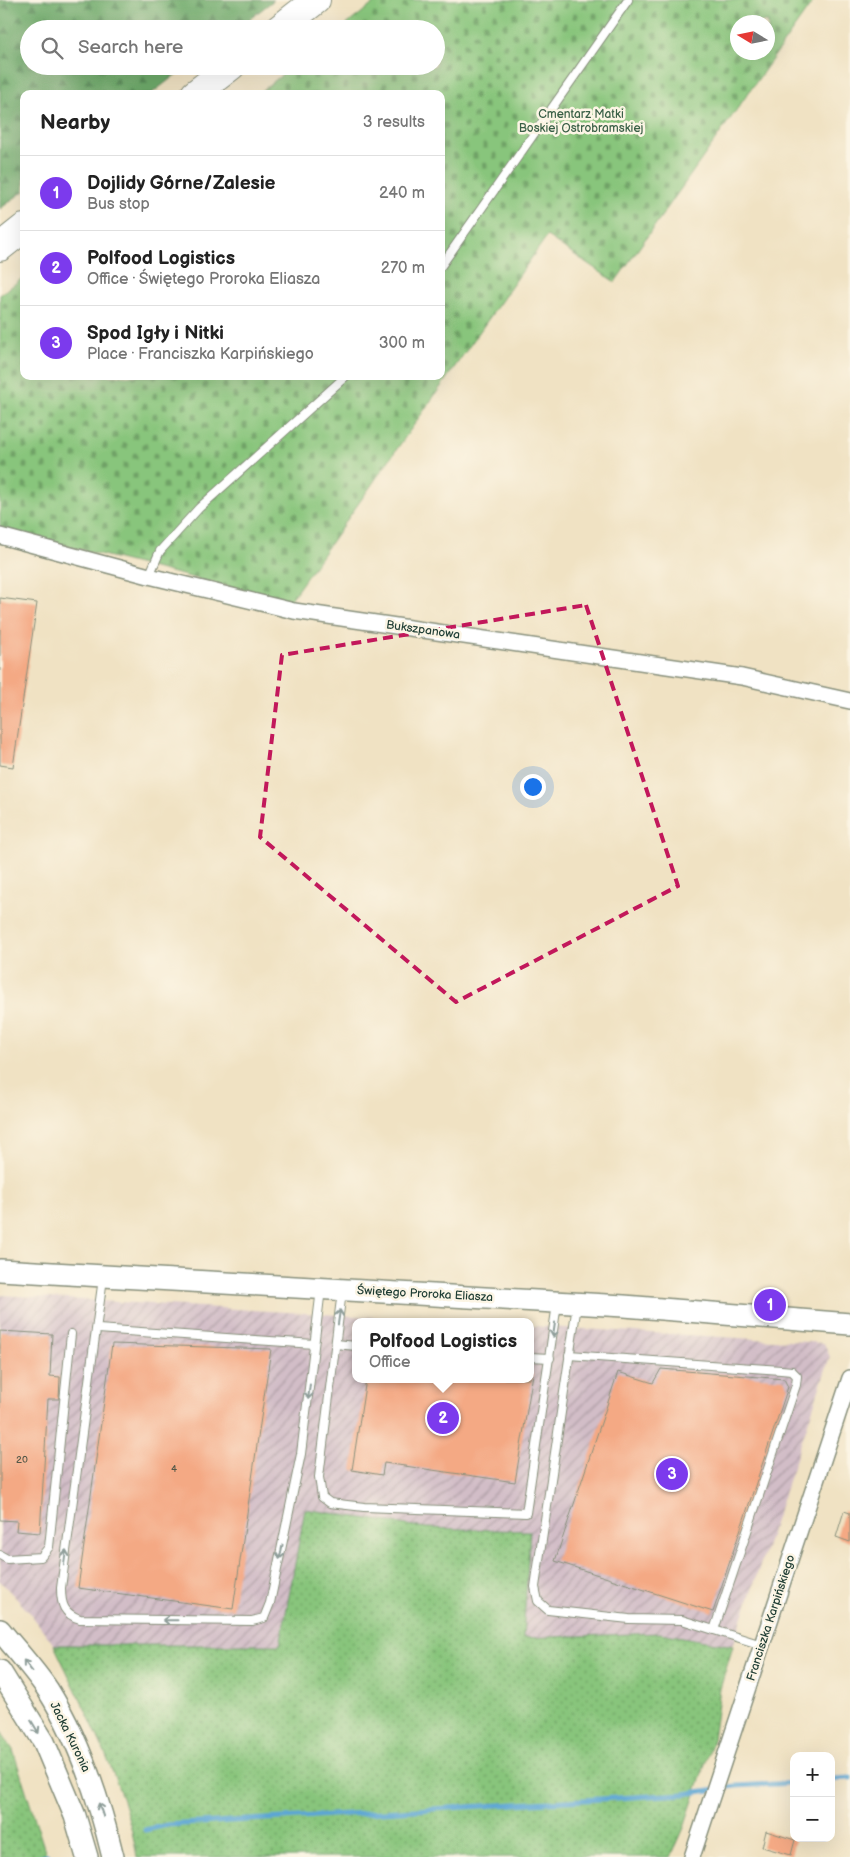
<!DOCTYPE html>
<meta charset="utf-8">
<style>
:root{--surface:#fff;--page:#f6f6f6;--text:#222;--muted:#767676;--line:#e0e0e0;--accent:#7c3aed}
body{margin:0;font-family:"Balsamiq Sans",sans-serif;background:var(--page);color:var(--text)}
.controls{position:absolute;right:15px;bottom:15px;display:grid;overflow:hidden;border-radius:10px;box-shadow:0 5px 20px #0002}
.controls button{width:45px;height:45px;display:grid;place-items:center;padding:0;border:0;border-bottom:1px solid var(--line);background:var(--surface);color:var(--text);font:25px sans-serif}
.compass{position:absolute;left:730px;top:15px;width:45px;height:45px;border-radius:50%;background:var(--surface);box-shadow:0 5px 20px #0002;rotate:280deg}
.you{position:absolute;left:532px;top:786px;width:18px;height:18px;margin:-12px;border:4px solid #fff;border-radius:50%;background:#1a73e8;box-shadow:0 0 0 8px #1a73e833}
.badge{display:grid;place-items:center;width:32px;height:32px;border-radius:50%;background:var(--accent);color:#fff;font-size:16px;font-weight:700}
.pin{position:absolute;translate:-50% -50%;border:2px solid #fff;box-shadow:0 1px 5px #0006}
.popup{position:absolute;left:352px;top:1318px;width:182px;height:65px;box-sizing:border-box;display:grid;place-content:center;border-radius:10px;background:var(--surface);filter:drop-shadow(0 1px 4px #0005);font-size:16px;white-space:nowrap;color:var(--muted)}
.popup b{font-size:19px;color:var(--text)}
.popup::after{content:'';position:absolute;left:50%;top:100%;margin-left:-10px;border:10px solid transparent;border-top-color:var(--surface)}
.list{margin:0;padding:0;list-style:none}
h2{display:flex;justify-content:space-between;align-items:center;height:65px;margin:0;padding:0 20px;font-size:21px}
h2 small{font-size:16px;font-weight:400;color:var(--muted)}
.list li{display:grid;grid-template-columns:32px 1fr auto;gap:15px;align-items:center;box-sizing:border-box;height:75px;padding:0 20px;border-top:1px solid var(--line)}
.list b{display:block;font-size:19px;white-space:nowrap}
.list p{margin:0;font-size:16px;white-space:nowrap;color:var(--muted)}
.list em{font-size:16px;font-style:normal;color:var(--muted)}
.icon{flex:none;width:28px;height:28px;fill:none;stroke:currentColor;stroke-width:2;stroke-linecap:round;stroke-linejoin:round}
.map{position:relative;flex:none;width:850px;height:1857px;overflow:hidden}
.search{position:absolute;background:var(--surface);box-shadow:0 5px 20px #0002;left:20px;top:20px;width:425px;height:55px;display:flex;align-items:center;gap:12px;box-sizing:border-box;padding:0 18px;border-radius:28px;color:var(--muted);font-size:19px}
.panel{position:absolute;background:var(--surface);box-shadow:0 5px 20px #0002;left:20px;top:90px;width:425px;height:290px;border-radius:10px}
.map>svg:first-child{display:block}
.industrial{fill:url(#industrial-furrows)}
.grass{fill:url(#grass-dots);stroke:#548158}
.forest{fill:url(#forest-firs);stroke:#467450}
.cemetery{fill:url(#cemetery-stones);stroke:#548158;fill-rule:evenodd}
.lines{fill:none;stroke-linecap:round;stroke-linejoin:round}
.stream{stroke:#5ca6d4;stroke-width:5}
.building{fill:#f4a984}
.lane-casing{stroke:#88907c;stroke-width:10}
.street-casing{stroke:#88907c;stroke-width:18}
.secondary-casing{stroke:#88907c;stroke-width:24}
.highway-casing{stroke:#88907c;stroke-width:30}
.lane{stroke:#fff;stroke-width:8}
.street{stroke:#fff;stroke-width:15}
.secondary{stroke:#fff;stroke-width:21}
.highway{stroke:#fff;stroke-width:28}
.oneway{stroke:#8f9e9a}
.marked{fill:none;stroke:#c2185b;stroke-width:4;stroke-dasharray:10 6;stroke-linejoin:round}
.labels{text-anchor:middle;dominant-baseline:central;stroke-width:5;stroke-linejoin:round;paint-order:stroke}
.number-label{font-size:10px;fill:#545848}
.park-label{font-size:12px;fill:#395f46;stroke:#fcf5e5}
.street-label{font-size:12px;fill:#1f3d34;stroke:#fcf5e5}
</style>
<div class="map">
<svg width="850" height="1857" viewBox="0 0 850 1857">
<defs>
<pattern id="industrial-furrows" width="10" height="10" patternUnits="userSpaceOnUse" patternTransform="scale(1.25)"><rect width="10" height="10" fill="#d2bdc7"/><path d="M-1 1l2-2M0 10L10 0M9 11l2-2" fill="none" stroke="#aa9ba2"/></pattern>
<pattern id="grass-dots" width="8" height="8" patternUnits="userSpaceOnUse" patternTransform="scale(1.25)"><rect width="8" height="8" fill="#88c57b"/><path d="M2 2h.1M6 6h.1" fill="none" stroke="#6fa166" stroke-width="1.8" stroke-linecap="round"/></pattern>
<pattern id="forest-firs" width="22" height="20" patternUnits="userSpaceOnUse" patternTransform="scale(1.25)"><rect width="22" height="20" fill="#6eaa6b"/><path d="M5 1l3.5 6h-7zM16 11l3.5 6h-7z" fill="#5a8c59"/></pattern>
<pattern id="cemetery-stones" width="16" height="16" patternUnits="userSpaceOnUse" patternTransform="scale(1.25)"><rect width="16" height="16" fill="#88c57b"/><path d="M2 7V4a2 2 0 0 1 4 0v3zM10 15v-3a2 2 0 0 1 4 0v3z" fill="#6fa166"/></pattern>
</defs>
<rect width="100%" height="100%" fill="#fcf5e5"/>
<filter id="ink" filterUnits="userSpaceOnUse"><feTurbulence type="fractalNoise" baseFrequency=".02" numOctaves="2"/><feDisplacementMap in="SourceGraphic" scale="10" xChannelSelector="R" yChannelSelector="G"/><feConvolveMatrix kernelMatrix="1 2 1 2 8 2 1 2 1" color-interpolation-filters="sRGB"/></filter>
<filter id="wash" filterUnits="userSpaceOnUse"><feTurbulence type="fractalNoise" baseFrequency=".0096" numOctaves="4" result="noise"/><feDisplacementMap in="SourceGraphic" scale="20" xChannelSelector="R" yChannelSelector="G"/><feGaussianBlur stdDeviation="1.12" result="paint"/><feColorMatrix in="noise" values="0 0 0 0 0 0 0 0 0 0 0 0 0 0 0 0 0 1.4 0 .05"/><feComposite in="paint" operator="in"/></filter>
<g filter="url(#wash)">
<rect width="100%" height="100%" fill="#f0e2c3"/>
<polygon class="industrial" points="0,1295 457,1322 356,1322 356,1379 530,1379 531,1326 824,1343 830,1357 733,1646 660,1633 522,1638 530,1531 426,1528 305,1510 281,1645 54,1645 30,1613 0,1581"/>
<g class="grass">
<path d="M305 1509 426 1528 530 1531 523 1638 660 1633 733 1646 720 1689 713 1740 683 1830 671 1857H137C126 1786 85 1710 54 1645H280Z"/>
<polygon points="0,1730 13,1750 47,1857 0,1857"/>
</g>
<polygon class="forest" points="0,0 274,0 237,29 29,29 29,66 187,66 151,94 24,94 24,191 0,209"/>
<path class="cemetery" d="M378 0H814L615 282 547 236 289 602 0 529V295L24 277V376H441V94H258L293 66H436V29H341ZM738 22H768V52H738Z"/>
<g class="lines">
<g class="stream">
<polyline points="831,1779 850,1778"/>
<polyline points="145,1830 167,1825 231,1821 684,1794 736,1786 794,1783"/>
<polyline points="38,1857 47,1855"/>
</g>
</g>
<g id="blocks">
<g class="building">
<polygon points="0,598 37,603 13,767 0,765"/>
<polygon points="0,1331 52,1334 50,1376 60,1377 59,1399 48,1399 40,1533 16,1531 17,1521 0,1520"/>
<polygon points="112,1344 271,1349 233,1609 78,1588"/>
<polygon points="661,1369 784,1379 788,1387 713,1612 555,1561 618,1372 653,1383"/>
<polygon points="530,1374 533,1374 515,1482 384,1463 382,1475 352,1470 366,1379 530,1379"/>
<polygon points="844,1511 850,1513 850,1542 836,1537"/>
<polygon points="766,1831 795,1840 791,1855 762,1847"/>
</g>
</g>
</g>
<g filter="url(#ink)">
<use href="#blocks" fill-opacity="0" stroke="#88907c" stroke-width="1"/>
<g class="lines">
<g class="lane-casing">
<g id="lane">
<polyline points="441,266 628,0"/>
<polyline points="149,576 160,551 199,508 346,376"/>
<path d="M103 1278 61 1588C61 1605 64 1614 80 1619L252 1621 264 1618 270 1603 301 1454 321 1289"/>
<polyline points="342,1291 319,1477 322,1497 330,1503 364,1507 526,1513 557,1304"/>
<polyline points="577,1305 535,1587 538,1601 548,1610 629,1619 682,1620 762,1645"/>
<polyline points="98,1329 314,1344"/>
<polyline points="336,1344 356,1346"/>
<polyline points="569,1355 781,1370 792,1371 797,1376 796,1385 714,1630"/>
<polyline points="530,1357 550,1358"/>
<polyline points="0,1555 7,1559 41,1557 49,1547 71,1334"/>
</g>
</g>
<g class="street-casing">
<g id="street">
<polyline points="0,536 149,576 294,611 742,677 850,701"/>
<polyline points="692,1857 850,1378"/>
</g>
</g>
<g class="secondary-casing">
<g id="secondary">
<polyline points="0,1270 624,1306 850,1324"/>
<path d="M0 1630C16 1650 34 1669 48 1690 80 1741 99 1799 113 1857"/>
<polyline points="0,1671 44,1742 75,1816 87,1857"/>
</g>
</g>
<g class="highway-casing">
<g id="highway">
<polyline points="279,29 316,0"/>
<polyline points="195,94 231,66"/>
<polyline points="0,247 24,228"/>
</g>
</g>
<use href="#lane" class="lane"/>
<use href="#street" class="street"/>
<use href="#secondary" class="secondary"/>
<use href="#highway" class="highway"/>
</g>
<defs><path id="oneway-shaft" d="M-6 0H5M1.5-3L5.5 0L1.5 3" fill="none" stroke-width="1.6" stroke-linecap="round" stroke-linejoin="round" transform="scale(1.25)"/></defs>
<g class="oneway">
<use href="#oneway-shaft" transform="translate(339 1317) rotate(-82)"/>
<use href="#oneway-shaft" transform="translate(554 1330) rotate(98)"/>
<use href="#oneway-shaft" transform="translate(309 1392) rotate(97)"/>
<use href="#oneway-shaft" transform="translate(281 1552) rotate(102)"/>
<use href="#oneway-shaft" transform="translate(65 1557) rotate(-82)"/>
<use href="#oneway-shaft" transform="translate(170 1620) rotate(-179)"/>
<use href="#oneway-shaft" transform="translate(28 1666) rotate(-128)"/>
<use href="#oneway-shaft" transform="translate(35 1727) rotate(59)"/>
<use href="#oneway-shaft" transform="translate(101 1810) rotate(-108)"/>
</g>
</g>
<path class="marked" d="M586 605 678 886 456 1002 260 837 282 655Z"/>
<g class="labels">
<g class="number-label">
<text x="22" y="1460">20</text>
<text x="174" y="1469">4</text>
</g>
<g class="park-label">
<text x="581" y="114">Cmentarz Matki<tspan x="581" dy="14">Boskiej Ostrobramskiej</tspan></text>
</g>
<g class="street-label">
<text transform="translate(423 630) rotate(8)">Bukszpanowa</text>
<text transform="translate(425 1294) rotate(3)">Świętego Proroka Eliasza</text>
<text transform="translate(771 1618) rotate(-72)">Franciszka Karpińskiego</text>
<text transform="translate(70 1737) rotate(64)">Jacka Kuronia</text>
</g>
</g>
</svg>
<div class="controls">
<button>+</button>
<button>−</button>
</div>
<svg class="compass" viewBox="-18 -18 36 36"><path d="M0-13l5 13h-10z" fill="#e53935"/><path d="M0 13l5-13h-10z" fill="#767676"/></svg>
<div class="you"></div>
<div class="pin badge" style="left:770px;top:1305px">1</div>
<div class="pin badge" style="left:443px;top:1418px">2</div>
<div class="popup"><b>Polfood Logistics</b>Office</div>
<div class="pin badge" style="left:672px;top:1474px">3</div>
<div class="search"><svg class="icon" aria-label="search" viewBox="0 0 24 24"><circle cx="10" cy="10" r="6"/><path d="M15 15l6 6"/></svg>Search here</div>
<section class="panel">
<h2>Nearby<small>3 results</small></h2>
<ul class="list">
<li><span class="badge">1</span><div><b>Dojlidy Górne/Zalesie</b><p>Bus stop</p></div><em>240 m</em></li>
<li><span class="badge">2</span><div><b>Polfood Logistics</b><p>Office · Świętego Proroka Eliasza</p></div><em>270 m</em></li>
<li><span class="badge">3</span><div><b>Spod Igły i Nitki</b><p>Place · Franciszka Karpińskiego</p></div><em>300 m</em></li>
</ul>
</section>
</div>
